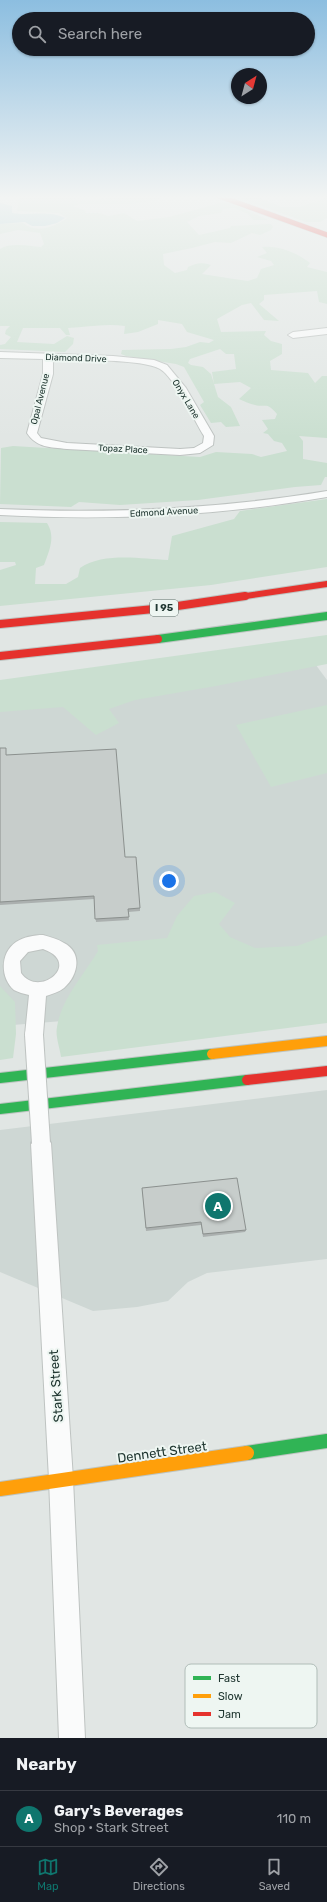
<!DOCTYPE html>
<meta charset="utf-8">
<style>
:root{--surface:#171b24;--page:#242831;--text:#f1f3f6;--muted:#9ea1a6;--line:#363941;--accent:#0f766e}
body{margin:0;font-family:Rubik,sans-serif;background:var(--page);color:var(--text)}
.compass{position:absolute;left:231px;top:68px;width:36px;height:36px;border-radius:50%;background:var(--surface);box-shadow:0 1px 3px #0004;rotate:36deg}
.you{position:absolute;left:169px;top:881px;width:14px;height:14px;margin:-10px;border:3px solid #fff;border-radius:50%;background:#1a73e8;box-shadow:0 0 0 6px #1a73e833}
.badge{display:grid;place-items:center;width:26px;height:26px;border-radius:50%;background:var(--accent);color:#fff;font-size:13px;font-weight:700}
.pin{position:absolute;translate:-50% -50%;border:2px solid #fff;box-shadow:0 1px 4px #0006}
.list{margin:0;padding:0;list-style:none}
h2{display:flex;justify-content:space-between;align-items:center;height:52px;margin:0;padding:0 16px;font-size:17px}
h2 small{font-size:13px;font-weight:400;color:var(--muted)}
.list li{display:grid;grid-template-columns:26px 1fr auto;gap:12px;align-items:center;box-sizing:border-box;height:56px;padding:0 16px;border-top:1px solid var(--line)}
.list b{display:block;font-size:15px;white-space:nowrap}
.list p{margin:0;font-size:13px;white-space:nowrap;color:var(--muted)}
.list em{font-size:13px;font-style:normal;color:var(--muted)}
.icon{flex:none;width:22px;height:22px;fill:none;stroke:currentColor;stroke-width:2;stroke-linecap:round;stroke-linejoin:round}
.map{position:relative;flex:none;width:327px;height:1738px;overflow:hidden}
.search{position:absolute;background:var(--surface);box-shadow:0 1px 3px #0004;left:12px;right:12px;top:12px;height:44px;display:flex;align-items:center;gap:10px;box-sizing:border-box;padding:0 14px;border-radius:22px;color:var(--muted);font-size:15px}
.sheet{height:108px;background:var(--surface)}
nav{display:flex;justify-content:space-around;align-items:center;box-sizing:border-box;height:56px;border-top:1px solid var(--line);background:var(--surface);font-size:11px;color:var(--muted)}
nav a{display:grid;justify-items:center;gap:2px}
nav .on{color:var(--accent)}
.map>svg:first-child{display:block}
.built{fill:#ced7d4}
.green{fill:#cadfd0}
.water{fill:#a3cdd3}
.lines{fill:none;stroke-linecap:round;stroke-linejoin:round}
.street-casing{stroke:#bec3c1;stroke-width:2}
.fast-far2-casing{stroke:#bdc4c1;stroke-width:10}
.fast-far1-casing{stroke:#bdc4c1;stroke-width:12}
.fast-casing{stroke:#bdc4c1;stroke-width:16}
.slow-far1-casing{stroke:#bdc4c1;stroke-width:12}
.slow-casing{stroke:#bdc4c1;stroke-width:16}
.jam-far3-casing{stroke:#bdc4c1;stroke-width:6}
.jam-far2-casing{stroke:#bdc4c1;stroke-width:8}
.jam-far1-casing{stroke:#bdc4c1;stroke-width:10}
.jam-casing{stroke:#bdc4c1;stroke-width:12}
.street{fill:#fafbfb;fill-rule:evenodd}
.fast-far2{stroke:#30b455;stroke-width:8}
.fast-far1{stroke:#30b455;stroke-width:10}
.fast{stroke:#30b455;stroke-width:14}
.slow-far1{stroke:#ff9f0a;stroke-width:10}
.slow{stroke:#ff9f0a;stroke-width:14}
.jam-far3{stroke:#e5322d;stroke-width:5}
.jam-far2{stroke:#e5322d;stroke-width:6}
.jam-far1{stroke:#e5322d;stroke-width:8}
.jam{stroke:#e5322d;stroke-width:10}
.street-bridge-casing{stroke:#bec3c1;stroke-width:20;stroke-linecap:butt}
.street-bridge{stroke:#fafbfb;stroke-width:18}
.wall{fill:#abb0af}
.building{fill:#c7cdcb;stroke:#8b908e}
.labels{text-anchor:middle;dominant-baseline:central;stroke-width:4;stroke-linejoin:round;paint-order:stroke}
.far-street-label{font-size:9px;fill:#203731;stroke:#eef6f2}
.shield{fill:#eef6f2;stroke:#5e706b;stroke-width:1}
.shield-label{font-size:10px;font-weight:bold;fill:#203731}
.near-street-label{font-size:13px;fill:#203731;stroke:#eef6f2}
.key{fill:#eef6f2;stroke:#b0bdb8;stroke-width:1}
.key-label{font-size:11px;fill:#203731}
</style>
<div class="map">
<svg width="327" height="1738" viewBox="0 0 327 1738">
<rect width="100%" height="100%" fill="#e1e6e4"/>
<g class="built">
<polygon points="307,653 327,680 327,1000 0,1026 0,710"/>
<polygon points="327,1090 327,1259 207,1273 188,1282 168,1301 137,1307 93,1311 0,1272 0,1130"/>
</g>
<g class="green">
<path d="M20 195H66L82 201 137 195H165L167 196C143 207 105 204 80 204L73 206 86 211 85 213H99L109 216 124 213 137 221 169 217 224 202 240 207 268 220H253L248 214 234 208 223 209 221 213 199 216 187 222 199 235 230 228 231 226 271 224 273 227 271 230 260 235 252 233 231 243 215 242 192 248 163 254 164 265 175 273 187 270 188 267C196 263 202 262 211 265L202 274 234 279 248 281 257 278 261 269 274 265 271 261 257 257 267 253 262 247C279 245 297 253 310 263L307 267 327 272V304L319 302 317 291 264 295V300L259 304 279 321 264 320 251 303 242 305 217 319 221 332 266 331 264 335 271 341 282 344V354L270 361 271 370 308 373 315 383 322 376H327V438L299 436 303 441V459L327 463V477H325L321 485 295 487 198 500 120 505 79 502 71 507 0 504 1 448 13 446 200 457 216 452 252 454 261 457 287 451 282 443 274 441 268 434 263 433 268 429 262 420 275 419 277 414C266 401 267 408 255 405 250 404 244 401 239 399L251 388 240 382 214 384 212 372 236 369 234 354H226L220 349 190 359 188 363 191 365 203 367 211 374 218 397 231 407 240 426 226 427 221 422 211 423 200 405 204 402 184 367 176 364 126 356 121 354 122 350 171 349 186 347 200 342 209 343 214 340 187 332 182 324 158 320V324L138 332 124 334 125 326C106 323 87 327 68 328L70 335H66L60 328H23L17 342 54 344 67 336 74 338 73 344 65 352 0 349V345L5 344 11 337 5 334 6 330 10 326H0V249C11 242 29 246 41 247L44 244 40 233 18 230 0 234V224L23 223C36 234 55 227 67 218L59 213 17 211Z"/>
<polygon points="249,197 264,199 281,207 300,207 327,197 327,218 320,222 306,222 242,199"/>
<path d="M327 499V567L211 585 0 606V570L16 565 15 562H0V522L47 523C56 537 49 551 44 565L36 568 35 584H66L78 577 80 568C104 552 141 559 168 560L172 536 234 519 240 511Z"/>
<polygon points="327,635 327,664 216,686 135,700 109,709 119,723 96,735 63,707 0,712 0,680"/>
<polygon points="327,705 327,773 271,787 236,725"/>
<path d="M215 892 235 903 219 924 230 937 255 948 297 946 327 935V1023L61 1057C60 1048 55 1036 57 1027 61 999 84 975 98 951L97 945 167 938 177 916 194 896Z"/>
<polygon points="0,986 15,1002 16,1034 13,1058 0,1060"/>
</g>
<path class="water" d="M0 203 12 206V213C29 216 49 210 65 218L57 223 45 226H32L25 222 0 224Z"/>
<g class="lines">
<g class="street-casing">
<g id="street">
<polygon points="327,328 327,334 293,338 288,335 293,332"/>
<path d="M0 352 113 356 154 360 167 365 186 388 214 436 213 445 200 453 180 455 67 449C50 447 37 448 27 433L43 374V359L0 358ZM53 359C74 360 144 359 160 369 175 378 194 420 204 436L203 443 194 448 180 449 67 443 41 438 37 433 53 374Z"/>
<path d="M327 491V497C218 516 110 521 0 515V509C110 514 218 509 327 491Z"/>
<path d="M43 935C50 937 58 939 64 943 83 953 78 976 64 988 59 992 52 994 46 996L43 1035 40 1040 34 1043 28 1040 25 1035 29 995C24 994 18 992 14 990 0 978 0 953 16 942 24 937 34 935 43 935ZM43 949C83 963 39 999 21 973L20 961 28 952Z"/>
<polygon points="41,1134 48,1137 51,1143 73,1479 85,1738 59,1738 49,1479 31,1143 34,1137"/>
</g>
</g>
<g class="fast-far2-casing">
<polyline id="fast-far2" points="158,639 327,616"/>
</g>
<g class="fast-far1-casing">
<g id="fast-far1">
<polyline points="0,1078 212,1054"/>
<polyline points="0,1109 247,1080"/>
</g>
</g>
<g class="fast-casing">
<polyline id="fast" points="247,1453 327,1441"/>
</g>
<g class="slow-far1-casing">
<polyline id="slow-far1" points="212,1054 327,1041"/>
</g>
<g class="slow-casing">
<polyline id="slow" points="0,1489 247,1453"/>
</g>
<g class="jam-far3-casing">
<polyline id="jam-far3" points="216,195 327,235"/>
</g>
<g class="jam-far2-casing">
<polyline id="jam-far2" points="239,597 327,584"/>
</g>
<g class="jam-far1-casing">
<g id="jam-far1">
<polyline points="0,624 164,608 245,596"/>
<polyline points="0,656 158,639"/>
</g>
</g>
<g class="jam-casing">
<polyline id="jam" points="247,1080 327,1071"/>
</g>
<use href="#street" class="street"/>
<use href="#fast-far2" class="fast-far2"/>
<use href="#fast-far1" class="fast-far1"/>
<use href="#fast" class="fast"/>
<use href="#slow-far1" class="slow-far1"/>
<use href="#slow" class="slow"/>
<use href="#jam-far3" class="jam-far3"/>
<use href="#jam-far2" class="jam-far2"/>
<use href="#jam-far1" class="jam-far1"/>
<use href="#jam" class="jam"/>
<g class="street-bridge-casing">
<polyline id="street-bridge" points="34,1035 41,1143"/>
</g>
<use href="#street-bridge" class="street-bridge"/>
</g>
<g class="wall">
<polygon points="0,748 6,748 6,755 125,857 140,908 140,911 128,912 129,920 96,922 94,899 0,905"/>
<polygon points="142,1188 246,1230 245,1232 203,1237 201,1225 146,1231"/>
</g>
<g class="building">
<polygon points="0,748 6,748 6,755 116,749 125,857 136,857 140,908 128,909 129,917 95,919 94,896 0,902"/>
<polygon points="237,1178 246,1230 203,1234 201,1222 146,1228 142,1188"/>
</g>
<linearGradient id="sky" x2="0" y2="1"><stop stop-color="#8cbee0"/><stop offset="0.45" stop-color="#f2f4f3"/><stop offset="1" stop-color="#f2f4f3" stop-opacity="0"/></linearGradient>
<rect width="327" height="438" fill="url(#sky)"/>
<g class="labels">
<g class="far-street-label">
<text transform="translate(76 358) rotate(2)">Diamond Drive</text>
<text transform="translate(40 399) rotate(-76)">Opal Avenue</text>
<text transform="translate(186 399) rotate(59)">Onyx Lane</text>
<text transform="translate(123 449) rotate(3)">Topaz Place</text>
<text transform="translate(164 512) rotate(-3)">Edmond Avenue</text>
</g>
<rect class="shield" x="150" y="600" width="28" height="16" rx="3"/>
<g class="shield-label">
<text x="164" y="608">I 95</text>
</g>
<g class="near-street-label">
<text transform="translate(56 1386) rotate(-94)">Stark Street</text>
<text transform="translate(162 1452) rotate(-8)">Dennett Street</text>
</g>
</g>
<rect x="185" y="1664" width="132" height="64" rx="6" class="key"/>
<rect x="193" y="1676" width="18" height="4" fill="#30b455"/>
<rect x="193" y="1694" width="18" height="4" fill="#ff9f0a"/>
<rect x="193" y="1712" width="18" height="4" fill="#e5322d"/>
<g class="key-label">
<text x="218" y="1682">Fast</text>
<text x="218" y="1700">Slow</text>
<text x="218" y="1718">Jam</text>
</g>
</svg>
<svg class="compass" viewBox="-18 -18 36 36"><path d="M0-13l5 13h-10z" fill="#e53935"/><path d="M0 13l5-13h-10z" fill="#9ea1a6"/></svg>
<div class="you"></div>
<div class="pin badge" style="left:218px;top:1206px">A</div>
<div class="search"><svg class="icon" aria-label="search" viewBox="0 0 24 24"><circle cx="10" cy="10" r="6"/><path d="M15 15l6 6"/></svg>Search here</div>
</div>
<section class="sheet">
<h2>Nearby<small></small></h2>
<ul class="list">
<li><span class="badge">A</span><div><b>Gary's Beverages</b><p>Shop · Stark Street</p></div><em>110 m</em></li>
</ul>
</section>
<nav>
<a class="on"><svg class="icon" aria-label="map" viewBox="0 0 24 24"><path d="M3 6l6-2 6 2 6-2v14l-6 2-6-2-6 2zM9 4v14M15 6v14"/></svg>Map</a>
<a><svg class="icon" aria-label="directions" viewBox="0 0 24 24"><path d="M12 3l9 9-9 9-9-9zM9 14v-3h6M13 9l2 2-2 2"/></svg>Directions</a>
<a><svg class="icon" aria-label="saved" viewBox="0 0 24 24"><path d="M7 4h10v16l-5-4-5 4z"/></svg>Saved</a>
</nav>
